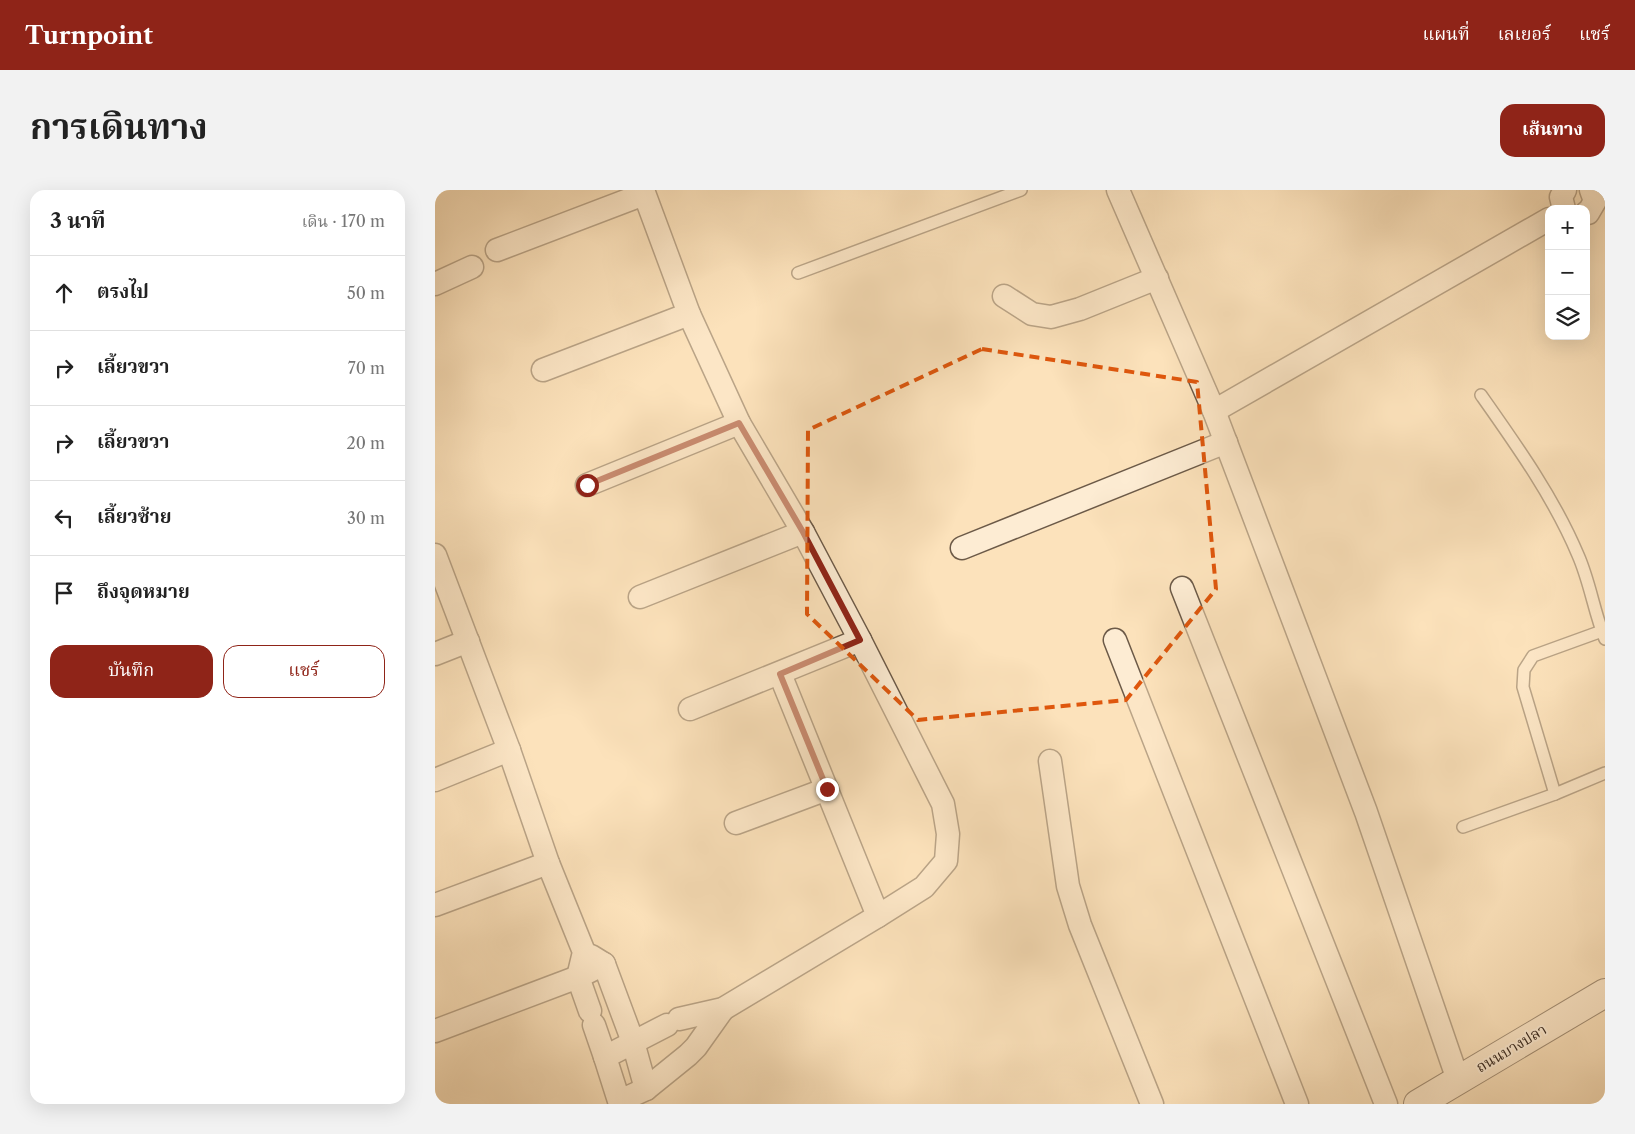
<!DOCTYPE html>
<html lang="th">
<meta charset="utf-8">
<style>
:root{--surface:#fff;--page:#f2f2f2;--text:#222;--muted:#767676;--line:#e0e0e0;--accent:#8f2418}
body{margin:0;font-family:"Libre Caslon Text","Noto Serif Thai",serif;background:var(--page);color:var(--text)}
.controls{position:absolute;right:15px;top:15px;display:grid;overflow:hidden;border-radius:10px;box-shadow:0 5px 20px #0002}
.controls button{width:45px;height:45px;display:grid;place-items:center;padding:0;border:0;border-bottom:1px solid var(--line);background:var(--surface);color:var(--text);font:25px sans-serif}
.stop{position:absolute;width:15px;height:15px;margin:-11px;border:4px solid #8f2418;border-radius:50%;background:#fff}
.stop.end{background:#8f2418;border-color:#fff;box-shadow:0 1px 5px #0008}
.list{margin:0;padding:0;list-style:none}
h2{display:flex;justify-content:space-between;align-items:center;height:65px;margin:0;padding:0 20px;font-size:21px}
h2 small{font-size:16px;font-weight:400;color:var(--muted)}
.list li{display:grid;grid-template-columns:32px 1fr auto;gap:15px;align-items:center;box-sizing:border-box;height:75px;padding:0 20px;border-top:1px solid var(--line)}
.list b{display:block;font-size:19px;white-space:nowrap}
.list em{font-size:16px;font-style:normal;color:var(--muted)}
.actions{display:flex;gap:10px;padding:15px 20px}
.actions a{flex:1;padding:11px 0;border:1px solid var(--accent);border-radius:15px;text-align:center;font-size:18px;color:var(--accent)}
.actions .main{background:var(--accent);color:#fff}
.icon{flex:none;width:28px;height:28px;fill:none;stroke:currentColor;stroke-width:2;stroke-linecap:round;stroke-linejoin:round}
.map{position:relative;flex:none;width:1170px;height:914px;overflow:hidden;border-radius:15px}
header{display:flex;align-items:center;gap:30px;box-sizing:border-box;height:70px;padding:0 25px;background:var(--accent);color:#fff}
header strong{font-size:24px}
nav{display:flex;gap:28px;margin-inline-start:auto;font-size:18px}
.intro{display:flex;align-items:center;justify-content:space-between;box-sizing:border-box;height:120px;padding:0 30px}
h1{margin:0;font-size:35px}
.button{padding:12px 22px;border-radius:15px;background:var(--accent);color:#fff;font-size:18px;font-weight:700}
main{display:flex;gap:30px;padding:0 30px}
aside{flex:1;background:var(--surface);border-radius:15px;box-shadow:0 5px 20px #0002}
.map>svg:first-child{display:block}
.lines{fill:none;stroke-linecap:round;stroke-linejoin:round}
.lane-casing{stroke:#6c5a48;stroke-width:14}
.street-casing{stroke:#6c5a48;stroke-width:25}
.secondary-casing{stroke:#3c2d22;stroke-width:30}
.lane{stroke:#fdecd3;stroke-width:11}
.street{stroke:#fdecd3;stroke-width:22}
.secondary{stroke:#fdecd3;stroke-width:28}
.route{stroke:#8f2418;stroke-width:6}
.marked{fill:none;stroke:#df570d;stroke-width:4;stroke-dasharray:10 6;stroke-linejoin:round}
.labels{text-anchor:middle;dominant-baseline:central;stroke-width:4;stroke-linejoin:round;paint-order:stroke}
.street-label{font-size:15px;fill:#3c2d22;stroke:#fdecd3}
</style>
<header>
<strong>Turnpoint</strong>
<nav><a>แผนที่</a><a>เลเยอร์</a><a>แชร์</a></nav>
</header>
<div class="intro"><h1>การเดินทาง</h1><a class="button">เส้นทาง</a></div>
<main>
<aside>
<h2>3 นาที<small>เดิน · 170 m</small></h2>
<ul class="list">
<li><svg class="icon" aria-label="ahead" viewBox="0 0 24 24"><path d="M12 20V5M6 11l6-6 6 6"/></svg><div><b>ตรงไป</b></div><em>50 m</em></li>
<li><svg class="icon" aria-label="right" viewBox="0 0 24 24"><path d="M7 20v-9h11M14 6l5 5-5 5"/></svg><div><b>เลี้ยวขวา</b></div><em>70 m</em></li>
<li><svg class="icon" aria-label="right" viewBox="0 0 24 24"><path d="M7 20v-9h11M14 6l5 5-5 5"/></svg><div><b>เลี้ยวขวา</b></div><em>20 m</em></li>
<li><svg class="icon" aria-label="left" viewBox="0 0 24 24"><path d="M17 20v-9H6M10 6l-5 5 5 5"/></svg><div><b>เลี้ยวซ้าย</b></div><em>30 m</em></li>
<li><svg class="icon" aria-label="arrive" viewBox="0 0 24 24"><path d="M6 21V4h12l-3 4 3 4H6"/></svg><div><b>ถึงจุดหมาย</b></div></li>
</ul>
<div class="actions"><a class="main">บันทึก</a><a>แชร์</a></div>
</aside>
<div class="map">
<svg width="1170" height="914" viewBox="0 0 1170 914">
<rect width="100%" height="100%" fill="#fce2bb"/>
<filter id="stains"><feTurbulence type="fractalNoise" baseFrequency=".004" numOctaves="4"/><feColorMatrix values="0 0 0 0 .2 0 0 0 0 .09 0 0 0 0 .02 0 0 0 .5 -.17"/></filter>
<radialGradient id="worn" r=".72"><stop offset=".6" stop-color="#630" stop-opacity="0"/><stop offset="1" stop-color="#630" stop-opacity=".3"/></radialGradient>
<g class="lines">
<g class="lane-casing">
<g id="lane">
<polyline points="363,83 586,0"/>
<path d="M1046 205C1082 256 1119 308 1143 365 1155 392 1159 422 1170 449"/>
<polyline points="1120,604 1088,497 1089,480 1098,466 1167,441"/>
<polyline points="1028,637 1120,604 1170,583"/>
</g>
</g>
<g class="street-casing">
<g id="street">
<polyline points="208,0 254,124 304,233 368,342 425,450 508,614 513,644 511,671 489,697 443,726 288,819 244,829"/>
<polyline points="683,0 779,221 931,622 1023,890"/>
<polyline points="1129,19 1126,7 1130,0"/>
<polyline points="1151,23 1153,23 1160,11 1156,0"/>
<polyline points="62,60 209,4"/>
<polyline points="0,94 37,77"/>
<polyline points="569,106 597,124 616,127 645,119 722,88"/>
<polyline points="108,180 254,124"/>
<polyline points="779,221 1114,29"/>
<polyline points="152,295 304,233"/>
<polyline points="527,358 791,252"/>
<polyline points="0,365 74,560 113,673 149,762 143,787 155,821"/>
<polyline points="747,398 951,914"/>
<polyline points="205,407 368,342"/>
<polyline points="680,450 862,914"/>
<polyline points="0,464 33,451"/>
<polyline points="345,484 443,726"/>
<polyline points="255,519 425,450"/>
<polyline points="615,571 633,696 645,735 717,914"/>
<polyline points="0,590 74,560"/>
<polyline points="301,633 392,599"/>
<polyline points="0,715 113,673"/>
<polyline points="156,766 169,774 198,852 211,899"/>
<polyline points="159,835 170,867"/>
<polyline points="0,841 143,787 169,774"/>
<polyline points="185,911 211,899 253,865 261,857 288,819"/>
<polyline points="185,914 170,867 232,835"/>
</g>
</g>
<g class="secondary-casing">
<polyline id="secondary" points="983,914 1170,803"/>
</g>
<use href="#lane" class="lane"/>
<use href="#street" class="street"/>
<use href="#secondary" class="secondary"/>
</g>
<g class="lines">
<polyline class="route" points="152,295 304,233 368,342 425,450 345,484 392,599"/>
</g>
<path d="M0 0H1170V914H0ZM547 159 762 192 781 399 691 510 483 530 372 424 373 240Z" fill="#fce2bb" fill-opacity=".55" fill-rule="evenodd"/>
<path class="marked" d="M547 159 762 192 781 399 691 510 483 530 372 424 373 240Z"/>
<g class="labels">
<g class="street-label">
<text transform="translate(1076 858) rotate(-31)">ถนนบางปลา</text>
</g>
</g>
<rect width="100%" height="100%" filter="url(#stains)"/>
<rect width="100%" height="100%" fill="url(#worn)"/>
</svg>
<div class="controls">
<button>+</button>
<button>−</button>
<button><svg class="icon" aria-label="layers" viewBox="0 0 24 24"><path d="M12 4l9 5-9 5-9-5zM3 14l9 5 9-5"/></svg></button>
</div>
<div class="stop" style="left:152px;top:295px"></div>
<div class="stop end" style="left:392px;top:599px"></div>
</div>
</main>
